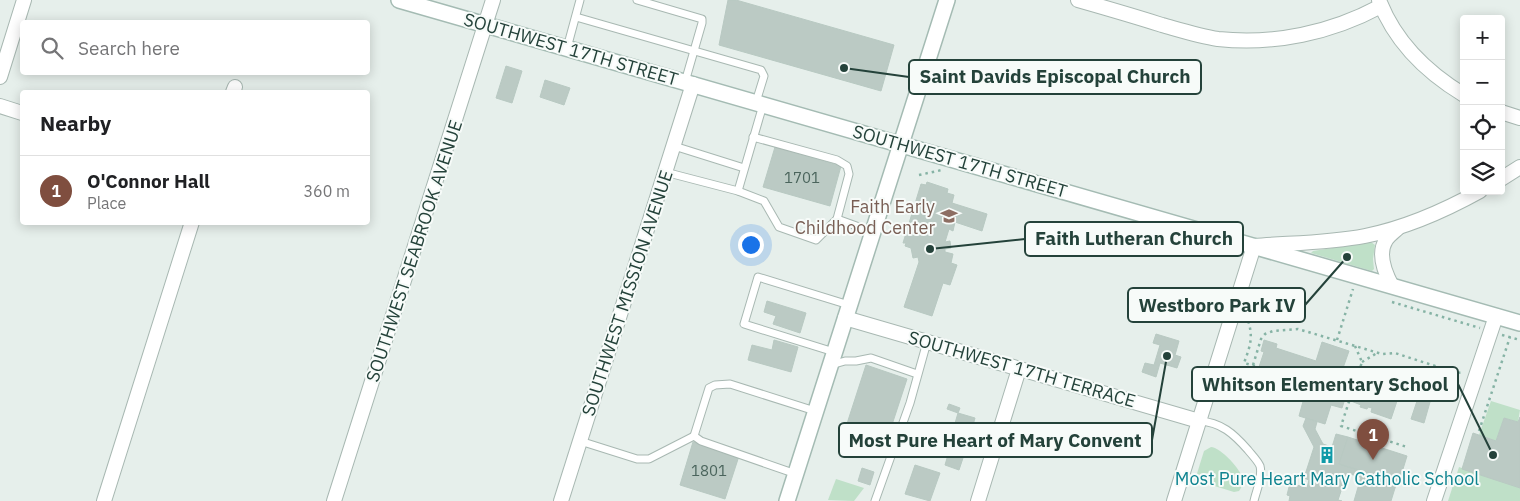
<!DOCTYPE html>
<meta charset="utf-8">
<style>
:root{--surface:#fff;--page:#f6f6f6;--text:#202124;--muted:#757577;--line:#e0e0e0;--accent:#7f4e3f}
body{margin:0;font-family:"IBM Plex Sans",sans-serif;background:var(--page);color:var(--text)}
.controls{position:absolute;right:15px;top:15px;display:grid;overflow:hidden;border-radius:5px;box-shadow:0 2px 12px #0003}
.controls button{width:45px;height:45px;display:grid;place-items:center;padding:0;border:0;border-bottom:1px solid var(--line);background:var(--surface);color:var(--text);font:25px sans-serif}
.you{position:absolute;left:750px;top:244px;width:18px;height:18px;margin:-12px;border:4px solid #fff;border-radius:50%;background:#1a73e8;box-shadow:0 0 0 8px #1a73e833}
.badge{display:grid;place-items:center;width:32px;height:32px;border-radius:50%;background:var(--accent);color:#fff;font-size:16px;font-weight:700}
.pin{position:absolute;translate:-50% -41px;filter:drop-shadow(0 1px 2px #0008)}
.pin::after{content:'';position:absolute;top:26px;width:18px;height:15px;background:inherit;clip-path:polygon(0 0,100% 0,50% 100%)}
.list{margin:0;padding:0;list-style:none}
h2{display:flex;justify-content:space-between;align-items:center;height:65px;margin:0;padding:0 20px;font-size:21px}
h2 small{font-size:16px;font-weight:400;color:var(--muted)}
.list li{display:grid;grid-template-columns:32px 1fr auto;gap:15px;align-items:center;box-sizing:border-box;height:70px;padding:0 20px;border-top:1px solid var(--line)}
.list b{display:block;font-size:19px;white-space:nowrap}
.list p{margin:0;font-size:16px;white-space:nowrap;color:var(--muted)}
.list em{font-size:16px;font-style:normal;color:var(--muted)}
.icon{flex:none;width:28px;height:28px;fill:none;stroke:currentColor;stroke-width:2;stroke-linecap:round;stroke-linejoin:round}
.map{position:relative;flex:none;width:1520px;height:501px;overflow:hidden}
.search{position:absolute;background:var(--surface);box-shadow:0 2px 12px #0003;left:20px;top:20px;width:350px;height:55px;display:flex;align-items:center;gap:12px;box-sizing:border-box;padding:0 18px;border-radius:5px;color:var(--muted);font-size:19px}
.panel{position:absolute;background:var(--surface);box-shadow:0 2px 12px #0003;left:20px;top:90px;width:350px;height:135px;border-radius:5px}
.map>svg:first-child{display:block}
.green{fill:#bfe0c8}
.building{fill:#bbcac4;stroke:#b8c9c2}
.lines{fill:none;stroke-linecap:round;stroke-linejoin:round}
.service-casing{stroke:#a8b8b2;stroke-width:9}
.minor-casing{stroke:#a8b8b2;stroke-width:16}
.secondary-casing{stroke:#a4bbb3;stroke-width:18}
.path{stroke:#86b3a5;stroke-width:2.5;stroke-dasharray:2.5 4;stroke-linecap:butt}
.service{stroke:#fff;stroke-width:7}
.minor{stroke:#fff;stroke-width:14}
.secondary{stroke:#fff;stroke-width:15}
.labels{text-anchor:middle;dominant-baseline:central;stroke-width:4;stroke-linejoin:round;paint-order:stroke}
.number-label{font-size:15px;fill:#4a645c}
.street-label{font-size:18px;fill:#24423a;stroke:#f7fbf9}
.education-label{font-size:18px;fill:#785e54;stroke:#f7fbf9;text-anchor:end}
.culture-label{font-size:18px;fill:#0d838f;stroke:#f7fbf9}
.leader{fill:none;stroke:#24423a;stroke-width:2}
.callout-dot{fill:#24423a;stroke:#f7fbf9;stroke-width:2}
.callout{fill:#f7fbf9;stroke:#24423a;stroke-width:2}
.callout-label{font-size:19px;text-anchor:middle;font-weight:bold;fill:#24423a}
</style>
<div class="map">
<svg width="1520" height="501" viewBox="0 0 1520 501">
<rect width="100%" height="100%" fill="#e6efeb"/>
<g class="green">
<polygon points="1371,242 1375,245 1373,259 1374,269 1372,271 1311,253 1313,251"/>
<polygon points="1491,401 1520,410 1518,422 1504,418 1496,441 1479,435"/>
<path d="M1211 447C1220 447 1242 470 1243 480 1243 485 1241 488 1239 491L1234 492 1195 480 1204 451Z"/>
<polygon points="1459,467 1520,488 1520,501 1448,501"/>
<polygon points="836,479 864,488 854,501 828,500"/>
</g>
<g class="building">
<polygon points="728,0 736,0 894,45 881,91 719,45"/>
<polygon points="506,66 522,71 512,103 496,98"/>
<polygon points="545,80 570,88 564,105 540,97"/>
<polygon points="775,147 841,166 830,206 763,187"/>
<polygon points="927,182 948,189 947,193 954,195 952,203 987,214 982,231 955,222 953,231 949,229 945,242 950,241 951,248 945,249 945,252 953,254 951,263 957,265 950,285 943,283 932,316 904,307 919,262 918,257 913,258 911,248 905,246 906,243 903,243 921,184 926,185"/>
<polygon points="767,301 806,313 800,333 773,324 776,316 764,312"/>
<polygon points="1156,334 1179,341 1175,355 1181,357 1177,368 1160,363 1156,377 1142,372 1145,363 1154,365 1160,345 1153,343"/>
<polygon points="774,340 798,347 791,372 748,360 752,345 772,350"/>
<polygon points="1264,340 1277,344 1276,348 1316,361 1322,342 1349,351 1343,368 1354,371 1342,408 1331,405 1325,424 1299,416 1304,398 1265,385 1264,388 1251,384 1255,372 1257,373 1264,352 1261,351"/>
<polygon points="866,365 907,379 884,449 843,436"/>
<polygon points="1364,386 1390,395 1389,398 1397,401 1391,419 1371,412 1372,408 1368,407 1367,409 1360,407 1361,405 1351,401 1354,390 1362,393"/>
<polygon points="1418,398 1430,402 1424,423 1411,419"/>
<polygon points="949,404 960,408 958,413 947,409"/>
<polygon points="958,413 975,418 970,436 953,430"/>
<polygon points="1520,417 1520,488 1462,469 1473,433 1496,441 1504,418 1518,422"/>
<polygon points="1306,418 1317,422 1315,429 1323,444 1332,447 1336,434 1348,437 1339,464 1397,482 1395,488 1347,473 1338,500 1342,501 1289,501 1290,496 1287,495 1290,483 1307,488 1309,480 1304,478 1314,447 1303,426"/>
<polygon points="1348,437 1407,456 1399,482 1339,464"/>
<polygon points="952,441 967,446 959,470 945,465"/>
<polygon points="693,442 739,456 725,499 680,485"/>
<polygon points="915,465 940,473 930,501 905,494"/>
<polygon points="862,468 874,472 870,485 858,481"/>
<polygon points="1361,477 1395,488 1391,501 1354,501"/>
</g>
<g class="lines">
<g class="service-casing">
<g id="service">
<polyline points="637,0 702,19 702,23 685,82"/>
<polyline points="576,17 761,70 764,76 756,102"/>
<polyline points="567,48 580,0"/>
<polyline points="674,146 744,168"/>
<polyline points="665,172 738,191 764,201 779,227 816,240 837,219 849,174 847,166 837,160 753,137"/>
<polyline points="738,191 763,105"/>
<polyline points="837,219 873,232"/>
<polyline points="834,352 744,324 758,277 849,305"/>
<polyline points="831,365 845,361 856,361 871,358 917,374"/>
<path d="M1199 421C1221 422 1234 434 1248 450 1252 455 1258 461 1260 466 1263 477 1256 491 1254 501"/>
<polyline points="580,441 637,459 649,459 694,436"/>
<polyline points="796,474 701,441 694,436 709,388 715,385 730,384 815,411"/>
<polyline points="875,501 910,403 927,342"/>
</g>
</g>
<g class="minor-casing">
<g id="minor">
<path d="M1078 0C1106 8 1134 16 1162 25 1180 30 1199 36 1218 39 1274 45 1331 33 1381 6"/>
<path d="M1379 0C1395 42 1426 72 1464 95"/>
<polyline points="0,77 24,0"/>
<polyline points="233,92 235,87"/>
<polyline points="0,106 22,113"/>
<polyline points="1501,112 1520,118"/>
<polyline points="1501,179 1520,167"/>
<path d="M1392 286C1385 273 1377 254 1386 240 1389 235 1394 232 1398 228"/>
<polyline points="845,318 1199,421"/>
<polyline points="104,501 192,222"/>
<polyline points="334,501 493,0"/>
<polyline points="561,501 693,84"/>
<polyline points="978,501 1019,369"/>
<path d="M1174 501 1254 246C1291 243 1329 243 1365 236 1405 228 1444 211 1480 191"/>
<polyline points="1434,501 1496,316"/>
</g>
</g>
<g class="secondary-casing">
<g id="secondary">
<polyline points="399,0 1520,323"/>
<polyline points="787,501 947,0"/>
</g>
</g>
<g class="path">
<polyline points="919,175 942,170"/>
<polyline points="1392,302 1480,328"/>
<path d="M1246 315C1254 335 1251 344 1244 363L1259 367"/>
<polyline points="1502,335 1520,340"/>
<polyline points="1337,340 1353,289"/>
<polyline points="1355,346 1362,362 1341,426 1407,447"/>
<polyline points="1362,362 1377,353"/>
<polyline points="1253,365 1261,339 1265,334 1273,331 1298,329 1382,354 1395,353 1457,373 1464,372"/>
<polyline points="1479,431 1510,337"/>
</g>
<use href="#service" class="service"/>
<use href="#minor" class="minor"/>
<use href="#secondary" class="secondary"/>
</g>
<defs>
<g id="school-bare" transform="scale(1.35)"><path d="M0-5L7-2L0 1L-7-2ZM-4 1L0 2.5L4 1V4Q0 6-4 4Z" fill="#8d6e63" stroke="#f7fbf9" stroke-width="2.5" paint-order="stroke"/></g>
<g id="building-bare" transform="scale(1.35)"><path d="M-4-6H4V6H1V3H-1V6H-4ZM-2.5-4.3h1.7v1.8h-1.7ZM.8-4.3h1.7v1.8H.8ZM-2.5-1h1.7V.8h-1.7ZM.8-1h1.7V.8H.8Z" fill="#0f9aa8" stroke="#f7fbf9" stroke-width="2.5" paint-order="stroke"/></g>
</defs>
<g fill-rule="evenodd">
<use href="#school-bare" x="949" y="216"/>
<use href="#building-bare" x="1327" y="455"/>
</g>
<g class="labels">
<g class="number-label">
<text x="802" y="177">1701</text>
<text x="709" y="470">1801</text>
</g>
<g class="street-label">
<text transform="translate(571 49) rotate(16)">SOUTHWEST 17TH STREET</text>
<text transform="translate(960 161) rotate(16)">SOUTHWEST 17TH STREET</text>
<text transform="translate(414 251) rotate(-72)">SOUTHWEST SEABROOK AVENUE</text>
<text transform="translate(627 293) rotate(-72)">SOUTHWEST MISSION AVENUE</text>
<text transform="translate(1022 369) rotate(16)">SOUTHWEST 17TH TERRACE</text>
</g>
<g class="education-label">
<text x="935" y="206">Faith Early<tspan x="935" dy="21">Childhood Center</tspan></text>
</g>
<g class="culture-label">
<text x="1327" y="478">Most Pure Heart Mary Catholic School</text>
</g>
</g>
<path class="leader" d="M844 68L909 77M930 249L1025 239M1347 257L1305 305M1493 455L1458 384M1167 356L1152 440"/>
<g class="callout-dot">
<circle cx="844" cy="68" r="5"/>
<circle cx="930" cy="249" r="5"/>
<circle cx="1347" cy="257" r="5"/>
<circle cx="1493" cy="455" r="5"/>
<circle cx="1167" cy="356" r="5"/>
</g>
<g class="callout">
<rect x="909" y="60" width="292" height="34" rx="5"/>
<rect x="1025" y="222" width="218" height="34" rx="5"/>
<rect x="1128" y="288" width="177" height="34" rx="5"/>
<rect x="1192" y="367" width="266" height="34" rx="5"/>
<rect x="839" y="423" width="313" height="34" rx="5"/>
</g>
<g class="callout-label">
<text x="1055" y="83">Saint Davids Episcopal Church</text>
<text x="1134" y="245">Faith Lutheran Church</text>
<text x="1217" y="312">Westboro Park IV</text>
<text x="1325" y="391">Whitson Elementary School</text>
<text x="995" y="447">Most Pure Heart of Mary Convent</text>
</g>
</svg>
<div class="controls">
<button>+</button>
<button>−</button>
<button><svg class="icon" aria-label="locate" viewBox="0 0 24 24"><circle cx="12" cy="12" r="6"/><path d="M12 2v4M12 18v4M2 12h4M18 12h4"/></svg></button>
<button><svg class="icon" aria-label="layers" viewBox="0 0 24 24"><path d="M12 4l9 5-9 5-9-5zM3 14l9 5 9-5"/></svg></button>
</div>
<div class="you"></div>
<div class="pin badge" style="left:1373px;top:460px">1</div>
<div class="search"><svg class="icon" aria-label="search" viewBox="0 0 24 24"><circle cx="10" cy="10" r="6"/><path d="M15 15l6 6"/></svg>Search here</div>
<section class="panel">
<h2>Nearby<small></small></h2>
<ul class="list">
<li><span class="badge">1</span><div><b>O'Connor Hall</b><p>Place</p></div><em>360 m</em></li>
</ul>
</section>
</div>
